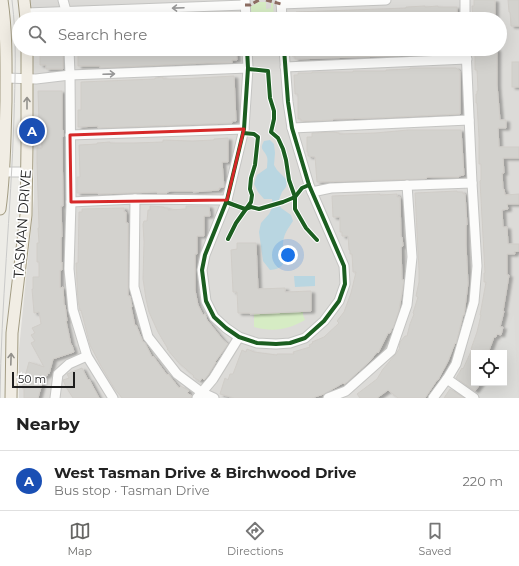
<!DOCTYPE html>
<meta charset="utf-8">
<style>
:root{--surface:#fff;--page:#f2f2f2;--text:#222;--muted:#767676;--line:#e0e0e0;--accent:#666664}
body{margin:0;font-family:Montserrat,sans-serif;background:var(--page);color:var(--text)}
.controls{position:absolute;right:12px;bottom:12px;display:grid;overflow:hidden;border-radius:0px;box-shadow:0 4px 16px #0002}
.controls button{width:36px;height:36px;display:grid;place-items:center;padding:0;border:0;border-bottom:1px solid var(--line);background:var(--surface);color:var(--text);font:20px sans-serif}
.scale{position:absolute;left:12px;bottom:10px;width:63px;box-sizing:border-box;padding-left:4px;border:2px solid #1e1e1e;border-top:0;font-size:11px;line-height:14px;white-space:nowrap;color:#1e1e1e;-webkit-text-stroke:3px #fff;paint-order:stroke}
.you{position:absolute;left:288px;top:255px;width:14px;height:14px;margin:-10px;border:3px solid #fff;border-radius:50%;background:#1a73e8;box-shadow:0 0 0 6px #1a73e833}
.badge{display:grid;place-items:center;width:26px;height:26px;border-radius:50%;background:var(--accent);color:#fff;font-size:13px;font-weight:700}
.pin{position:absolute;translate:-50% -50%;border:2px solid #fff;box-shadow:0 1px 4px #0006}
.list{margin:0;padding:0;list-style:none}
h2{display:flex;justify-content:space-between;align-items:center;height:52px;margin:0;padding:0 16px;font-size:17px}
h2 small{font-size:13px;font-weight:400;color:var(--muted)}
.list li{display:grid;grid-template-columns:26px 1fr auto;gap:12px;align-items:center;box-sizing:border-box;height:60px;padding:0 16px;border-top:1px solid var(--line)}
.list b{display:block;font-size:15px;white-space:nowrap}
.list p{margin:0;font-size:13px;white-space:nowrap;color:var(--muted)}
.list em{font-size:13px;font-style:normal;color:var(--muted)}
.icon{flex:none;width:22px;height:22px;fill:none;stroke:currentColor;stroke-width:2;stroke-linecap:round;stroke-linejoin:round}
.map{position:relative;flex:none;width:519px;height:398px;overflow:hidden}
.search{position:absolute;background:var(--surface);box-shadow:0 4px 16px #0002;left:12px;right:12px;top:12px;height:44px;display:flex;align-items:center;gap:10px;box-sizing:border-box;padding:0 14px;border-radius:22px;color:var(--muted);font-size:15px}
.sheet{height:112px;background:var(--surface)}
nav{display:flex;justify-content:space-around;align-items:center;box-sizing:border-box;height:56px;border-top:1px solid var(--line);background:var(--surface);font-size:11px;color:var(--muted)}
nav a{display:grid;justify-items:center;gap:2px}
nav .on{color:var(--accent)}
.map>svg:first-child{display:block}
.residential{fill:#dcdbd8;fill-rule:evenodd}
.grass{fill:#d6ecc4}
.parking{fill:#ddddda}
.water{fill:#b9d6e1}
.building{fill:#d3d2ce;stroke:#d0cdc8;filter:url(#shadow)}
.lines{fill:none;stroke-linecap:round;stroke-linejoin:round}
.minor-casing{stroke:#c5c5c3;stroke-width:11}
.major-casing{stroke:#a39c83;stroke-width:13}
.minor{stroke:#fcfcfb;stroke-width:9}
.major{stroke:#f1ede4;stroke-width:11}
.tram{stroke:#cacac9;stroke-width:1}
.quiet{stroke:#8d6e63;stroke-width:3;stroke-dasharray:6 3;stroke-linecap:butt}
.cycleway-casing{stroke:#fff;stroke-width:6}
.cycleway{stroke:#1b5e20;stroke-width:4}
.oneway{stroke:#989898}
.oneway2{stroke:#92908b}
.marked{fill:none;stroke:#d62828;stroke-width:3;stroke-linejoin:round}
.labels{text-anchor:middle;dominant-baseline:central;stroke-width:3.5;stroke-linejoin:round;paint-order:stroke}
.street-label{font-size:14px;fill:#1e1e1e;stroke:#fff}
</style>
<div class="map">
<svg width="519" height="398" viewBox="0 0 519 398">
<defs>
<filter id="shadow"><feDropShadow dx="3.5" dy="2" stdDeviation="1" flood-color="#0004"/></filter>
</defs>
<rect width="100%" height="100%" fill="#edece7"/>
<path class="residential" d="M29 0H519V398H19V349L34 199 33 49H500V19H32ZM474 353H504V383H474Z"/>
<g class="grass">
<polygon points="259,2 266,2 266,9 271,8 271,3 273,3 274,19 251,19 250,7"/>
<path d="M303 312V315L305 320C287 330 274 332 254 327V314Z"/>
</g>
<polygon class="parking" points="514,314 518,398 475,398 482,383 504,383 504,353 496,353"/>
<g class="water">
<path d="M270 140 274 144 275 153 274 165 277 170 287 180 286 187 282 192 278 202 281 208 291 215 293 221C288 229 284 233 283 243 282 257 290 268 270 270L263 261 259 232 261 223 269 214 273 206 272 199H264L258 192 254 184 257 175 267 168C267 165 268 160 267 157 264 149 259 150 264 141Z"/>
<polygon points="294,276 315,276 315,286 295,287"/>
</g>
<g class="building">
<polygon points="474,0 495,0 495,18 492,18 492,19 473,19 472,6 474,6"/>
<polygon points="508,0 519,0 519,26 511,26 510,12 509,12"/>
<polygon points="425,6 425,7 438,6 438,7 457,7 457,19 296,19 296,12 406,8 406,7"/>
<polygon points="40,49 62,49 62,56 63,56 63,69 46,69 46,65 40,65"/>
<polygon points="78,49 236,49 237,60 232,60 232,63 207,63 100,68 100,66 78,66"/>
<polygon points="292,49 415,49 416,55 295,59 295,56 292,56"/>
<polygon points="475,49 497,49 497,85 500,120 506,120 506,128 498,128 499,147 519,147 519,158 503,158 504,173 502,173 503,189 504,189 505,195 519,194 519,204 507,204 508,209 502,210 503,227 507,227 508,244 519,244 519,251 514,252 515,254 507,254 507,275 509,275 503,311 504,311 500,327 503,327 501,335 497,334 496,337 494,337 488,353 483,353 474,350 474,383 481,383 475,391 456,378 462,368 463,369 472,349 471,349 477,332 481,315 480,315 486,282 484,282 484,273 485,273 480,181 481,180 481,164 479,164 479,138 477,103 476,103 476,94 477,94 477,91 478,91 477,70 475,70"/>
<rect x="512" y="62" width="7" height="25"/>
<polygon points="410,68 456,68 460,71 460,114 375,118 333,119 333,120 311,121 301,121 301,119 298,119 298,94 295,94 294,75 298,75 298,73 312,73 312,72 353,72 353,71 386,71 386,70 410,69"/>
<polygon points="234,76 236,121 232,121 232,123 98,128 98,126 78,127 78,110 81,110 81,82 155,79 155,78 163,77 163,79 180,79"/>
<polygon points="38,91 62,91 62,130 63,130 63,137 62,137 63,206 61,206 62,237 61,237 61,263 62,262 62,270 60,270 60,288 63,287 64,305 65,305 67,321 66,321 71,345 72,345 74,352 53,359 49,374 48,373 47,376 44,376 38,398 24,398 24,388 22,388 29,362 44,367 31,343 35,341 31,335 35,333 32,328 41,324 39,312 34,313 32,289 33,289 33,277 39,277 39,262 37,262 37,243 39,243 38,228 39,228 37,162 37,148 42,148 41,123 39,123"/>
<polygon points="408,130 461,130 464,175 459,176 459,177 427,177 427,178 424,179 317,182 315,157 308,156 308,152 307,152 307,137 312,137 312,133 333,132 339,133 339,134 375,133"/>
<polygon points="228,138 228,162 222,162 224,187 219,188 219,190 193,192 193,191 171,191 167,192 167,193 157,193 157,192 98,194 98,193 77,193 77,177 80,177 79,145 97,144 97,143 110,142 110,143 134,143 163,142 163,140 192,141 214,140 214,139"/>
<polygon points="457,191 457,192 463,192 463,194 465,194 467,225 466,225 466,245 468,283 464,315 463,315 456,344 455,343 448,361 438,380 437,380 425,398 398,398 388,390 377,398 360,398 357,394 377,379 383,369 395,355 400,348 399,347 400,342 405,336 407,336 410,324 414,314 413,313 418,297 416,296 419,282 419,270 415,193"/>
<polygon points="380,194 380,195 397,194 397,197 400,197 401,237 402,237 403,246 401,247 402,280 404,280 399,310 393,328 392,328 390,333 388,333 378,353 377,352 370,361 347,382 344,384 343,383 324,394 312,398 234,398 220,394 225,378 228,380 230,374 233,374 242,350 246,352 247,349 254,352 277,355 277,354 294,354 293,352 310,347 309,345 313,343 312,342 324,337 339,323 337,321 344,312 351,293 356,272 353,272 352,254 350,254 350,250 349,250 348,236 342,236 342,232 340,232 340,217 333,217 332,196"/>
<polygon points="150,206 164,207 164,208 168,208 168,210 186,209 186,206 209,206 210,216 204,216 204,236 197,236 197,254 195,254 195,290 198,305 203,315 205,314 207,320 223,340 228,344 215,362 216,362 208,375 204,380 202,378 200,381 193,377 194,376 178,362 167,349 168,349 158,332 149,312 146,299 143,279 144,242 143,224 144,221 147,221 148,210 150,210"/>
<polygon points="124,208 124,212 126,212 126,223 128,223 128,296 130,296 132,307 131,307 135,326 136,325 143,342 144,342 145,343 152,357 153,356 167,375 168,374 179,388 181,386 189,391 187,393 192,396 191,398 122,398 114,388 101,366 90,345 81,310 80,311 78,300 76,263 78,263 79,212 82,212 82,209"/>
<polygon points="237,243 256,243 258,289 285,288 285,292 311,291 311,311 250,314 250,313 238,313 237,292 233,292 231,250 237,249"/>
<polygon points="82,368 88,380 89,379 99,398 73,398 66,387 63,380 69,378 67,374"/>
<polygon points="450,389 464,398 444,398"/>
</g>
<g class="lines">
<g class="minor-casing">
<g id="minor">
<polyline points="63,0 66,11 67,19"/>
<polyline points="245,0 246,19"/>
<polyline points="281,0 282,19"/>
<polyline points="465,0 465,19"/>
<polyline points="281,4 386,0"/>
<polyline points="26,13 245,5"/>
<polyline points="69,49 70,75 71,202 69,269 73,310 87,356 113,398"/>
<polyline points="247,49 248,68 244,129 227,200 205,255 202,270 206,301 214,317 226,328 239,337 257,343 276,344 290,343 305,338 324,321 339,301 345,284 344,266 309,185 292,128 288,102 284,49"/>
<polyline points="285,67 467,59"/>
<polyline points="6,78 36,79 70,75 248,68"/>
<polyline points="292,128 469,120"/>
<polyline points="70,135 244,129"/>
<polyline points="0,172 27,172"/>
<polyline points="312,192 331,188 472,183"/>
<polyline points="135,199 134,287 148,337 177,374 201,392 214,398"/>
<polyline points="71,202 135,199 227,200"/>
<polyline points="447,379 474,398"/>
<polyline points="55,398 58,374 69,364 87,356"/>
<polyline points="197,398 213,379 239,337"/>
<polyline points="328,398 346,391 391,351 407,305 412,257 407,185"/>
<polyline points="433,398 447,379 456,364 474,302 477,266 472,183 466,49"/>
</g>
</g>
<g class="major-casing">
<g id="major">
<polyline points="24,0 26,19"/>
<path d="M0 209C5 173 5 137 6 101 6 67 7 34 2 0"/>
<polyline points="11,398 12,333 26,215 27,146 27,49"/>
</g>
</g>
<use href="#minor" class="minor"/>
<use href="#major" class="major"/>
<path class="tram" d="M0 398C1 305 11 212 14 118 15 79 17 39 12 0"/>
<g class="quiet">
<polyline points="266,0 281,4"/>
<polyline points="245,5 250,5 259,0"/>
</g>
<g class="cycleway-casing">
<g id="cycleway">
<polyline points="247,49 248,68 244,129 227,200 205,255 202,270 206,301 214,317 226,328 239,337 257,343 276,344 290,343 305,338 324,321 339,301 345,284 344,266 309,185 292,128 288,102 284,49"/>
<polyline points="248,69 268,71 270,98 274,111 274,119 271,132 278,138 283,149 286,160 289,180 295,197 295,209 306,228 317,240"/>
<polyline points="226,202 245,209 251,207 259,209 283,202 295,197 302,188 309,185"/>
<polyline points="228,239 236,223 251,202 252,195 250,189 251,178 255,165 258,137 254,134 243,133"/>
</g>
</g>
<use href="#cycleway" class="cycleway"/>
</g>
<defs><path id="oneway-shaft" d="M-6 0H5M1.5-3L5.5 0L1.5 3" fill="none" stroke-width="1.6" stroke-linecap="round" stroke-linejoin="round"/></defs>
<g class="oneway">
<use href="#oneway-shaft" transform="translate(178 8) rotate(178)"/>
<use href="#oneway-shaft" transform="translate(109 74) rotate(-2)"/>
</g>
<g class="oneway2">
<use href="#oneway-shaft" transform="translate(27 103) rotate(-90)"/>
<use href="#oneway-shaft" transform="translate(11 359) rotate(-88)"/>
</g>
<path class="marked" d="M244 129 227 200 71 202 70 135Z"/>
<g class="labels">
<g class="street-label">
<text transform="translate(22 224) rotate(-86)">TASMAN DRIVE</text>
</g>
</g>
</svg>
<div class="controls">
<button><svg class="icon" aria-label="locate" viewBox="0 0 24 24"><circle cx="12" cy="12" r="6"/><path d="M12 2v4M12 18v4M2 12h4M18 12h4"/></svg></button>
</div>
<div class="scale">50 m</div>
<div class="you"></div>
<div class="pin badge" style="left:32px;top:131px;background:#1a4fb4">A</div>
<div class="search"><svg class="icon" aria-label="search" viewBox="0 0 24 24"><circle cx="10" cy="10" r="6"/><path d="M15 15l6 6"/></svg>Search here</div>
</div>
<section class="sheet">
<h2>Nearby<small></small></h2>
<ul class="list">
<li><span class="badge" style="background:#1a4fb4">A</span><div><b>West Tasman Drive &amp; Birchwood Drive</b><p>Bus stop · Tasman Drive</p></div><em>220 m</em></li>
</ul>
</section>
<nav>
<a class="on"><svg class="icon" aria-label="map" viewBox="0 0 24 24"><path d="M3 6l6-2 6 2 6-2v14l-6 2-6-2-6 2zM9 4v14M15 6v14"/></svg>Map</a>
<a><svg class="icon" aria-label="directions" viewBox="0 0 24 24"><path d="M12 3l9 9-9 9-9-9zM9 14v-3h6M13 9l2 2-2 2"/></svg>Directions</a>
<a><svg class="icon" aria-label="saved" viewBox="0 0 24 24"><path d="M7 4h10v16l-5-4-5 4z"/></svg>Saved</a>
</nav>
